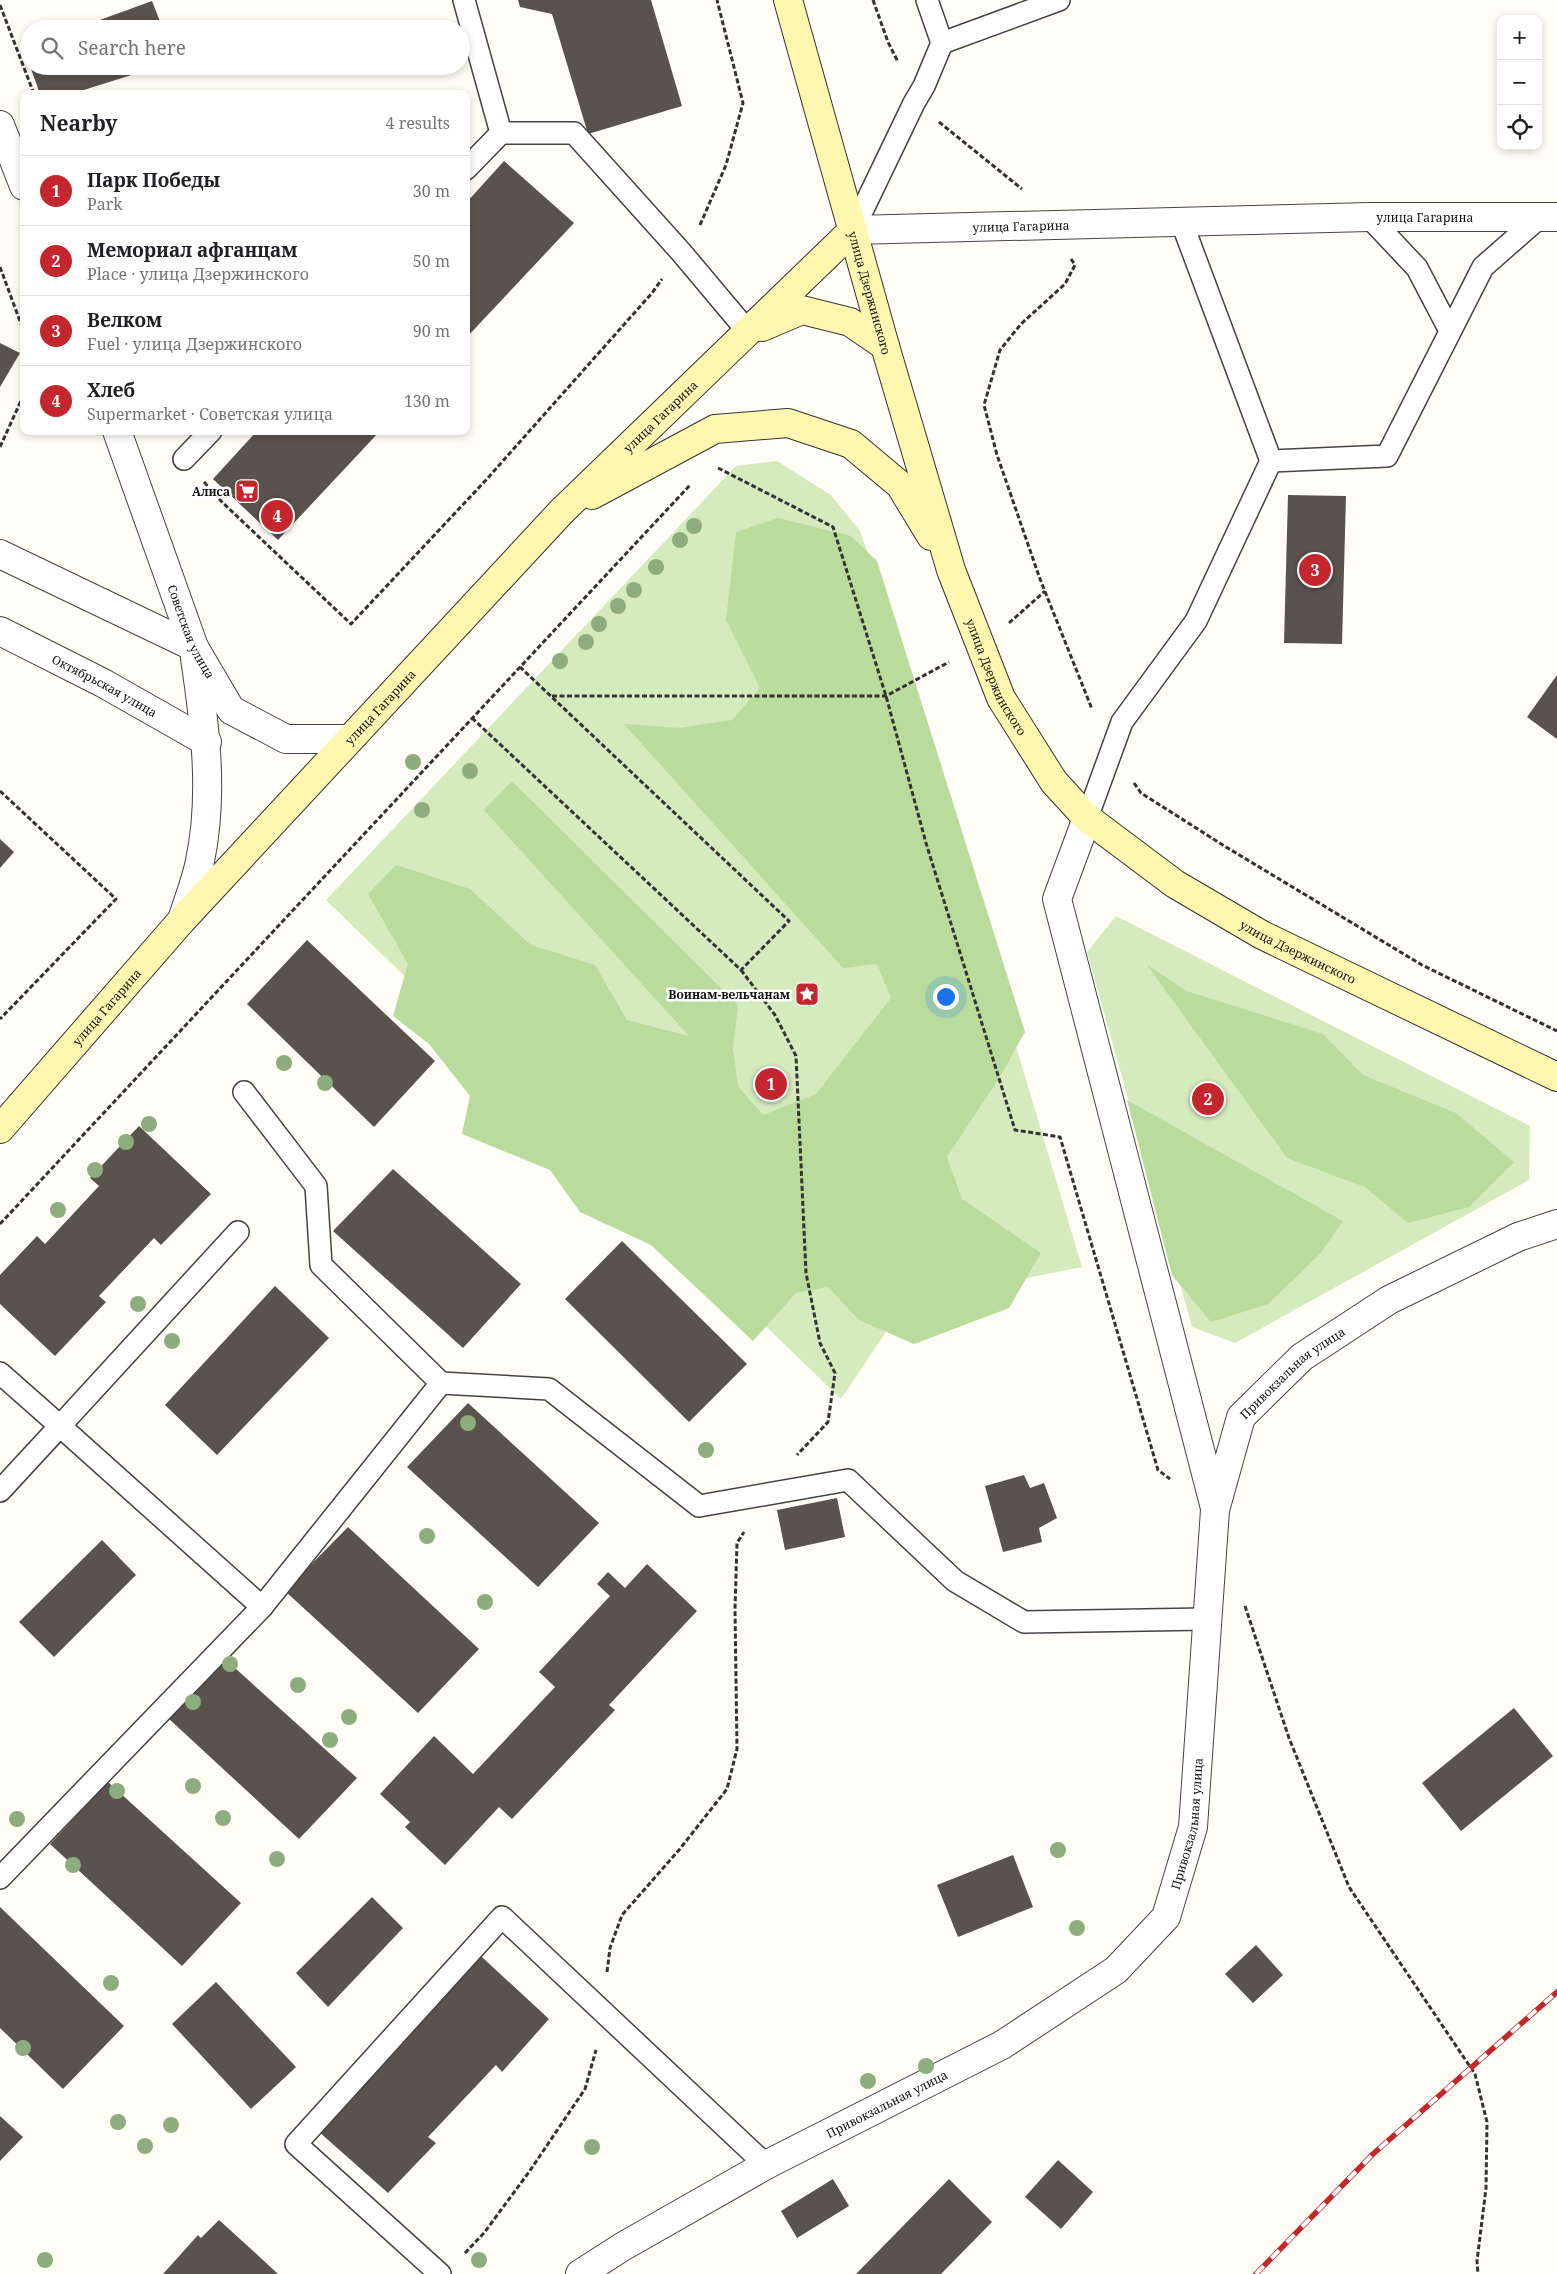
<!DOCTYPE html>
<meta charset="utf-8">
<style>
:root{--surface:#fff;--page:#f2f2f2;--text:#202124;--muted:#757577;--line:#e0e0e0;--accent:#c4262e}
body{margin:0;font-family:"Noto Serif",serif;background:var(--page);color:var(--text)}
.controls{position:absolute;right:15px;top:15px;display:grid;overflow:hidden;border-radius:10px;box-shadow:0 2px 8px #0003}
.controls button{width:45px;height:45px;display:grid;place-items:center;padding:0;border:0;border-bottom:1px solid var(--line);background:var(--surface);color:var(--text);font:25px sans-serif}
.you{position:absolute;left:945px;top:996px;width:18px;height:18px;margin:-12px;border:4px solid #fff;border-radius:50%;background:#1a73e8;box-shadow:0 0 0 8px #1a73e833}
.badge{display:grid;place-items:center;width:32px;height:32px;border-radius:50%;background:var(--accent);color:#fff;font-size:16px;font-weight:700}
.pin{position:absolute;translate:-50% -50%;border:2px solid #fff;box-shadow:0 1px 5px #0006}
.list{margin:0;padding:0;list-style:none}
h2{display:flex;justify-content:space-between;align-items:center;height:65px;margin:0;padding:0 20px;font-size:21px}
h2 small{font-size:16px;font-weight:400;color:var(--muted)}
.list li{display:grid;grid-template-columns:32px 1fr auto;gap:15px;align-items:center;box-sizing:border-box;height:70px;padding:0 20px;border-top:1px solid var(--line)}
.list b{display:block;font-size:19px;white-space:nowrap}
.list p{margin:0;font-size:16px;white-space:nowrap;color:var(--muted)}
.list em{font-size:16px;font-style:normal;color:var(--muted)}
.icon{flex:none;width:28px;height:28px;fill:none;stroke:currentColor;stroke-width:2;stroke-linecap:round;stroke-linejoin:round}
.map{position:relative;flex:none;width:1557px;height:2274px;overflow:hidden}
.search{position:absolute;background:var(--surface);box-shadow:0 2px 8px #0003;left:20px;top:20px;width:450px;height:55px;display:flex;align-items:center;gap:12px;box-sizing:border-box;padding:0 18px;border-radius:28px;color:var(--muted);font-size:19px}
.panel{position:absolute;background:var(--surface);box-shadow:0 2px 8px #0003;left:20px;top:90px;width:450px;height:345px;border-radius:10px}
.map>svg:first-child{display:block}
.green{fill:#d5ebbd}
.forest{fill:#b9dc9c}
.building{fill:#5a524d}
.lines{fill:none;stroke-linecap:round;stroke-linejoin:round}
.service-casing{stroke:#444;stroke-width:24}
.minor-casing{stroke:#444;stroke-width:30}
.tertiary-casing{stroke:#444;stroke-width:30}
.secondary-casing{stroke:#333;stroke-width:30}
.path{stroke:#333;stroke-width:3;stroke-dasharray:5 2.5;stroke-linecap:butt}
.service{stroke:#fff;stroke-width:21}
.minor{stroke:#fff;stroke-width:28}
.tertiary{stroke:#fff;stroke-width:28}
.secondary{stroke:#fff6b0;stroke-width:28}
.rail-casing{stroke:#c4262e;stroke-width:5.5}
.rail{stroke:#fff;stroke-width:4;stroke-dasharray:11;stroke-linecap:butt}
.tree{fill:#8dad7f}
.labels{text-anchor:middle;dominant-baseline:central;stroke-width:5;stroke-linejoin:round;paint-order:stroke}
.street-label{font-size:12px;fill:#111;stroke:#fff}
.poi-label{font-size:12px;font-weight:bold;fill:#111;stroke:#fff;text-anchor:end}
</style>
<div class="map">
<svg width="1557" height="2274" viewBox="0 0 1557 2274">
<rect width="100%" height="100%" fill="#fffdf5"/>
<g class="green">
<polygon points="777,461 831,495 860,531 875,575 1082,1267 906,1302 841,1399 326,900 736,466"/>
<polygon points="1116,916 1530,1126 1529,1180 1235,1343 1192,1327 1087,952"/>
</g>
<g class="forest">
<polygon points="778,518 851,536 877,561 1025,1032 998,1080 947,1157 962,1199 1041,1253 1009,1308 914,1344 859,1320 828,1287 796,1293 753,1341 651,1245 580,1212 550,1170 462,1134 470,1096 429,1044 393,1016 408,964 368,894 396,865 470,889 531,945 595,965 627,1020 689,1036 484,810 512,781 738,1005 733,1049 738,1086 763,1115 816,1094 891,998 877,964 843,968 624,724 679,728 732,720 760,688 726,620 736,532"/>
<polygon points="1147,965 1187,991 1323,1034 1363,1075 1456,1113 1514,1162 1469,1207 1408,1223 1365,1187 1287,1158"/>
<polygon points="1127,1100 1343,1221 1320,1254 1268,1304 1211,1322 1172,1275"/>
</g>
<g class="building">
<polygon points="518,0 651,0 682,106 588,134 552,14 520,7"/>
<polygon points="152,1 163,29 75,29"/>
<polygon points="29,45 29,61 28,61 24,47"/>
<polygon points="30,66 157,66 157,67 71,94 40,94"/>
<polygon points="504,161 574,223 466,338 466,203"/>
<polygon points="0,343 20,353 0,387"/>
<polygon points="257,431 380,431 278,540 213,479"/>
<polygon points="1288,495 1346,496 1342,644 1284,643"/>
<polygon points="1557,675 1557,739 1527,717"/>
<polygon points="0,839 14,852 0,868"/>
<polygon points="307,940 435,1061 374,1127 247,1004"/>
<polygon points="139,1126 211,1194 161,1245 154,1238 99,1296 106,1302 55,1356 0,1304 0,1275 37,1236 45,1244 99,1186 90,1178"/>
<polygon points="393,1169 521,1284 463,1348 333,1231"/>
<polygon points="622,1241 747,1364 689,1422 565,1299"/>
<polygon points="275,1286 329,1338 217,1455 165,1405"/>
<polygon points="468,1403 599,1523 538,1587 407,1467"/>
<polygon points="1024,1475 1030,1488 1044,1483 1057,1518 1039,1528 1042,1542 1003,1552 985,1486"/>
<polygon points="837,1498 845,1537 785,1550 777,1510"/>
<polygon points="348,1527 479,1649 418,1713 285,1591"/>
<polygon points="102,1540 136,1575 54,1657 19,1622"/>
<polygon points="647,1564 697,1611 609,1705 615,1710 512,1819 499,1807 445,1865 405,1827 410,1822 380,1794 434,1736 473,1774 555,1687 539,1672 610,1596 597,1584 608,1572 625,1588"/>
<polygon points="225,1659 357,1778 299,1839 168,1718"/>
<polygon points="1514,1708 1553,1756 1461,1831 1422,1783"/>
<polygon points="108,1782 241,1903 182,1966 50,1844"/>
<polygon points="1013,1855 1033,1907 958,1937 937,1885"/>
<polygon points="372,1897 403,1928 328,2007 296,1973"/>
<polygon points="0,1907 124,2026 63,2089 0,2028"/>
<polygon points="1256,1945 1283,1975 1253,2003 1225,1974"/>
<polygon points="470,1946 549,2019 502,2072 496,2065 428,2137 436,2143 388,2193 309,2123"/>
<polygon points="216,1982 296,2067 251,2109 172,2024"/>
<polygon points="0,2116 23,2137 0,2161"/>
<polygon points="1058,2160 1093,2192 1061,2229 1025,2197"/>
<polygon points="833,2179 849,2206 797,2238 781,2211"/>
<polygon points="949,2179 992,2222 941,2274 856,2274"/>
<polygon points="219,2220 251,2249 278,2274 163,2274 198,2235 201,2238"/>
</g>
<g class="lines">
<g class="service-casing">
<g id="service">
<polyline points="464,0 501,133 466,169"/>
<polyline points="942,43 1059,0"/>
<polyline points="501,133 574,133 681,252 749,333"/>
<polyline points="1369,217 1417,268 1450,331"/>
<polyline points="1182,223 1271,461"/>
<polyline points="853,230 914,103 924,86 942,43 927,0"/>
<polyline points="184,459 211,431"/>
<polyline points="1087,818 1122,722 1196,621 1271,461 1387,456 1483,267 1540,217"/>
<polyline points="0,1373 60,1426 238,1232"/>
<polyline points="441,1383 549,1389 699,1506 848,1480 955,1581 1024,1622 1206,1619"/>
<polyline points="0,1491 60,1426 262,1607 441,1383 321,1265 316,1186 244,1092"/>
<polyline points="0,1878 262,1607"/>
<polyline points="440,2274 296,2144 502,1917 766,2165"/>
</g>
</g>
<g class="minor-casing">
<g id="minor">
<path id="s1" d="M853 230 1369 217H1557"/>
<polyline points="0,554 194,647"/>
<path id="s2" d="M0 631 103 683 207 742"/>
</g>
</g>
<g class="tertiary-casing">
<g id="tertiary">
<polyline points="0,125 24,186"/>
<path id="s3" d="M117 431 194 647 231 710 286 739H348"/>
<polyline points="1087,818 1057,899 1215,1508"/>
<path d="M182 920C188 901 196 881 200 861 214 794 205 726 195 658"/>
<path id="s4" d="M580 2274 622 2247 766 2165 1002 2045 1116 1970 1166 1917 1193 1827 1215 1510 1241 1417 1302 1357 1389 1300 1518 1237 1557 1224"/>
</g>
</g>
<g class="secondary-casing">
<g id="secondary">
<path id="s5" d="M788 0 885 346 951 570 1001 698 1054 782 1087 818 1175 884 1262 935 1557 1077"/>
<polyline points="762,327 802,310 850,322 885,346"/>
<polyline points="592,495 715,429 788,423 851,444 900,485 931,536"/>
<path id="s6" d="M0 1129 182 920 562 511 853 230"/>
</g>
</g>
<g class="path">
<polyline points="873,0 888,42 898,62"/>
<polyline points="0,5 34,94"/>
<polyline points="939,122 1022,189"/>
<polyline points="700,225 726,165 743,103 717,0"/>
<polyline points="1071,259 1075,265 1065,284 1021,324 1000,350 984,405 997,455 1040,579 1092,709"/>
<polyline points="0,267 24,332"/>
<polyline points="0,447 24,394"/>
<polyline points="718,468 833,527 886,696 926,843 1015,1130 1060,1137 1158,1470 1170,1479"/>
<polyline points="204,482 223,503 351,624 486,480 652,293 662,279"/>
<polyline points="1009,623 1045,591"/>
<polyline points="552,696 886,696 949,662"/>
<polyline points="472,718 741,970 789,921 520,667"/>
<polyline points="1134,783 1141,793 1226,847 1422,965 1557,1031"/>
<polyline points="0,791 116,899 0,1019"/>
<polyline points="741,970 775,1015 796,1056 806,1273 820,1343 835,1373 828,1422 797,1455"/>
<polyline points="0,1224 691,484"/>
<polyline points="1245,1606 1289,1738 1349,1887 1475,2074 1487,2122 1486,2188 1477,2261 1478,2274"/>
<polyline points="607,1972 610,1948 622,1915 679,1850 727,1789 737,1749 735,1609 737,1543 744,1532"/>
<polyline points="465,2253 484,2233 529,2172 585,2089 596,2050"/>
</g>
<use href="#service" class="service"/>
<use href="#minor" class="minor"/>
<use href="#tertiary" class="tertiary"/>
<use href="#secondary" class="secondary"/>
<g class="rail-casing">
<polyline id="rail" points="1256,2274 1373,2154 1557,1992"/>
</g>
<use href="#rail" class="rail"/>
</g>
<g class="tree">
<circle cx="694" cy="526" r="8"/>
<circle cx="680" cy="540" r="8"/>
<circle cx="656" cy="567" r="8"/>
<circle cx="634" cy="590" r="8"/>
<circle cx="618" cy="606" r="8"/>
<circle cx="599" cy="624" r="8"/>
<circle cx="586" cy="642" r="8"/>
<circle cx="560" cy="661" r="8"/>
<circle cx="413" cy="762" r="8"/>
<circle cx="470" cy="771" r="8"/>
<circle cx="422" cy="810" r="8"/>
<circle cx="284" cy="1063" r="8"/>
<circle cx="325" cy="1083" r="8"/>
<circle cx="149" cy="1124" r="8"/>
<circle cx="126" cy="1142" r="8"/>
<circle cx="95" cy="1170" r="8"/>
<circle cx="58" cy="1210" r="8"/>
<circle cx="138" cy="1304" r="8"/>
<circle cx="172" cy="1341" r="8"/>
<circle cx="468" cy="1423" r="8"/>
<circle cx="706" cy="1450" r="8"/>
<circle cx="427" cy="1536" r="8"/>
<circle cx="485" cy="1602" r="8"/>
<circle cx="230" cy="1664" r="8"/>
<circle cx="298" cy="1685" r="8"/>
<circle cx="193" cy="1702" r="8"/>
<circle cx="349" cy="1717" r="8"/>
<circle cx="330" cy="1740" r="8"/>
<circle cx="193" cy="1786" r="8"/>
<circle cx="117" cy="1791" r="8"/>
<circle cx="223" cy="1818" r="8"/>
<circle cx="17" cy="1819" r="8"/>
<circle cx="1058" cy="1850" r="8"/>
<circle cx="277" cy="1859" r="8"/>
<circle cx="73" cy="1865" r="8"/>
<circle cx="1077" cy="1928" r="8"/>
<circle cx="111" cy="1983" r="8"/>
<circle cx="23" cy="2048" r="8"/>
<circle cx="926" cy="2066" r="8"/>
<circle cx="868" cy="2081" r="8"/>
<circle cx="118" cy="2122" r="8"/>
<circle cx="171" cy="2125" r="8"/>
<circle cx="145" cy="2146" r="8"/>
<circle cx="592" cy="2147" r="8"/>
<circle cx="45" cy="2260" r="8"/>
<circle cx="479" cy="2260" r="8"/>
</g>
<defs>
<g id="supermarket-square" transform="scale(1.25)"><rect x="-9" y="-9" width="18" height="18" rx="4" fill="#c4262e" stroke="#fff"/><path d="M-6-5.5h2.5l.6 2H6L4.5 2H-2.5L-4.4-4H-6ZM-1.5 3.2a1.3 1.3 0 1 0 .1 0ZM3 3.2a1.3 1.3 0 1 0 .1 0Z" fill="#fff"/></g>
<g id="sight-square" transform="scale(1.25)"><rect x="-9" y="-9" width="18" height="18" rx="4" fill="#c4262e" stroke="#fff"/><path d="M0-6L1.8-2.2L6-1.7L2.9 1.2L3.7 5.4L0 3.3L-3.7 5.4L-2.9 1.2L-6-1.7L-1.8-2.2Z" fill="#fff"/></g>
</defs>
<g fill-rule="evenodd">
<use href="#supermarket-square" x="247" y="491"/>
<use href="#sight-square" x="807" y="994"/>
</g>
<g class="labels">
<g class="street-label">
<text stroke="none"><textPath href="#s1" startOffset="572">улица Гагарина</textPath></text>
<text stroke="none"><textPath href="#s1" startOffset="168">улица Гагарина</textPath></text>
<text stroke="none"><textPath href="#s5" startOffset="304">улица Дзержинского</textPath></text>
<text stroke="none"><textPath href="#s6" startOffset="972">улица Гагарина</textPath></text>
<text stroke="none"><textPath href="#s3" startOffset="214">Советская улица</textPath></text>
<text stroke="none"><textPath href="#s5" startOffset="709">улица Дзержинского</textPath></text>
<text stroke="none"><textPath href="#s2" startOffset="118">Октябрьская улица</textPath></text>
<text stroke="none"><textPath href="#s6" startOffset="568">улица Гагарина</textPath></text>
<text stroke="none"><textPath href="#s5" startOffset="1129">улица Дзержинского</textPath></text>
<text stroke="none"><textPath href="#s6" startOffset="162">улица Гагарина</textPath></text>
<text stroke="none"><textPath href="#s4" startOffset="1266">Привокзальная улица</textPath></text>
<text stroke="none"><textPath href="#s4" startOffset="786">Привокзальная улица</textPath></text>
<text stroke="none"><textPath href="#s4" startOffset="351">Привокзальная улица</textPath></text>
</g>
<g class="poi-label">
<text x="230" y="491">Алиса</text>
<text x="790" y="994">Воинам-вельчанам</text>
</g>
</g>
</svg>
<div class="controls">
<button>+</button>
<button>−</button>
<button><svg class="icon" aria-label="locate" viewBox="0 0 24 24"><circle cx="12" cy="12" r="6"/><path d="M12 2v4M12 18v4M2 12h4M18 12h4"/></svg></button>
</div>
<div class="you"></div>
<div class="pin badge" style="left:771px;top:1084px">1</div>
<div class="pin badge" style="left:1208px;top:1099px">2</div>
<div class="pin badge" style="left:1315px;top:570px">3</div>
<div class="pin badge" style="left:277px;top:516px">4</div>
<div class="search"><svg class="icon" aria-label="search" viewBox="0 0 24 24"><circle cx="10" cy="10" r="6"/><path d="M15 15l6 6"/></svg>Search here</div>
<section class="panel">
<h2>Nearby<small>4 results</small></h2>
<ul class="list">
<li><span class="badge">1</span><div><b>Парк Победы</b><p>Park</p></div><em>30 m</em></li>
<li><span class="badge">2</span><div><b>Мемориал афганцам</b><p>Place · улица Дзержинского</p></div><em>50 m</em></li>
<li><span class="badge">3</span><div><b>Велком</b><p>Fuel · улица Дзержинского</p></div><em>90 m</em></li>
<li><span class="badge">4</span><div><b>Хлеб</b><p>Supermarket · Советская улица</p></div><em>130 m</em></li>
</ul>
</section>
</div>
